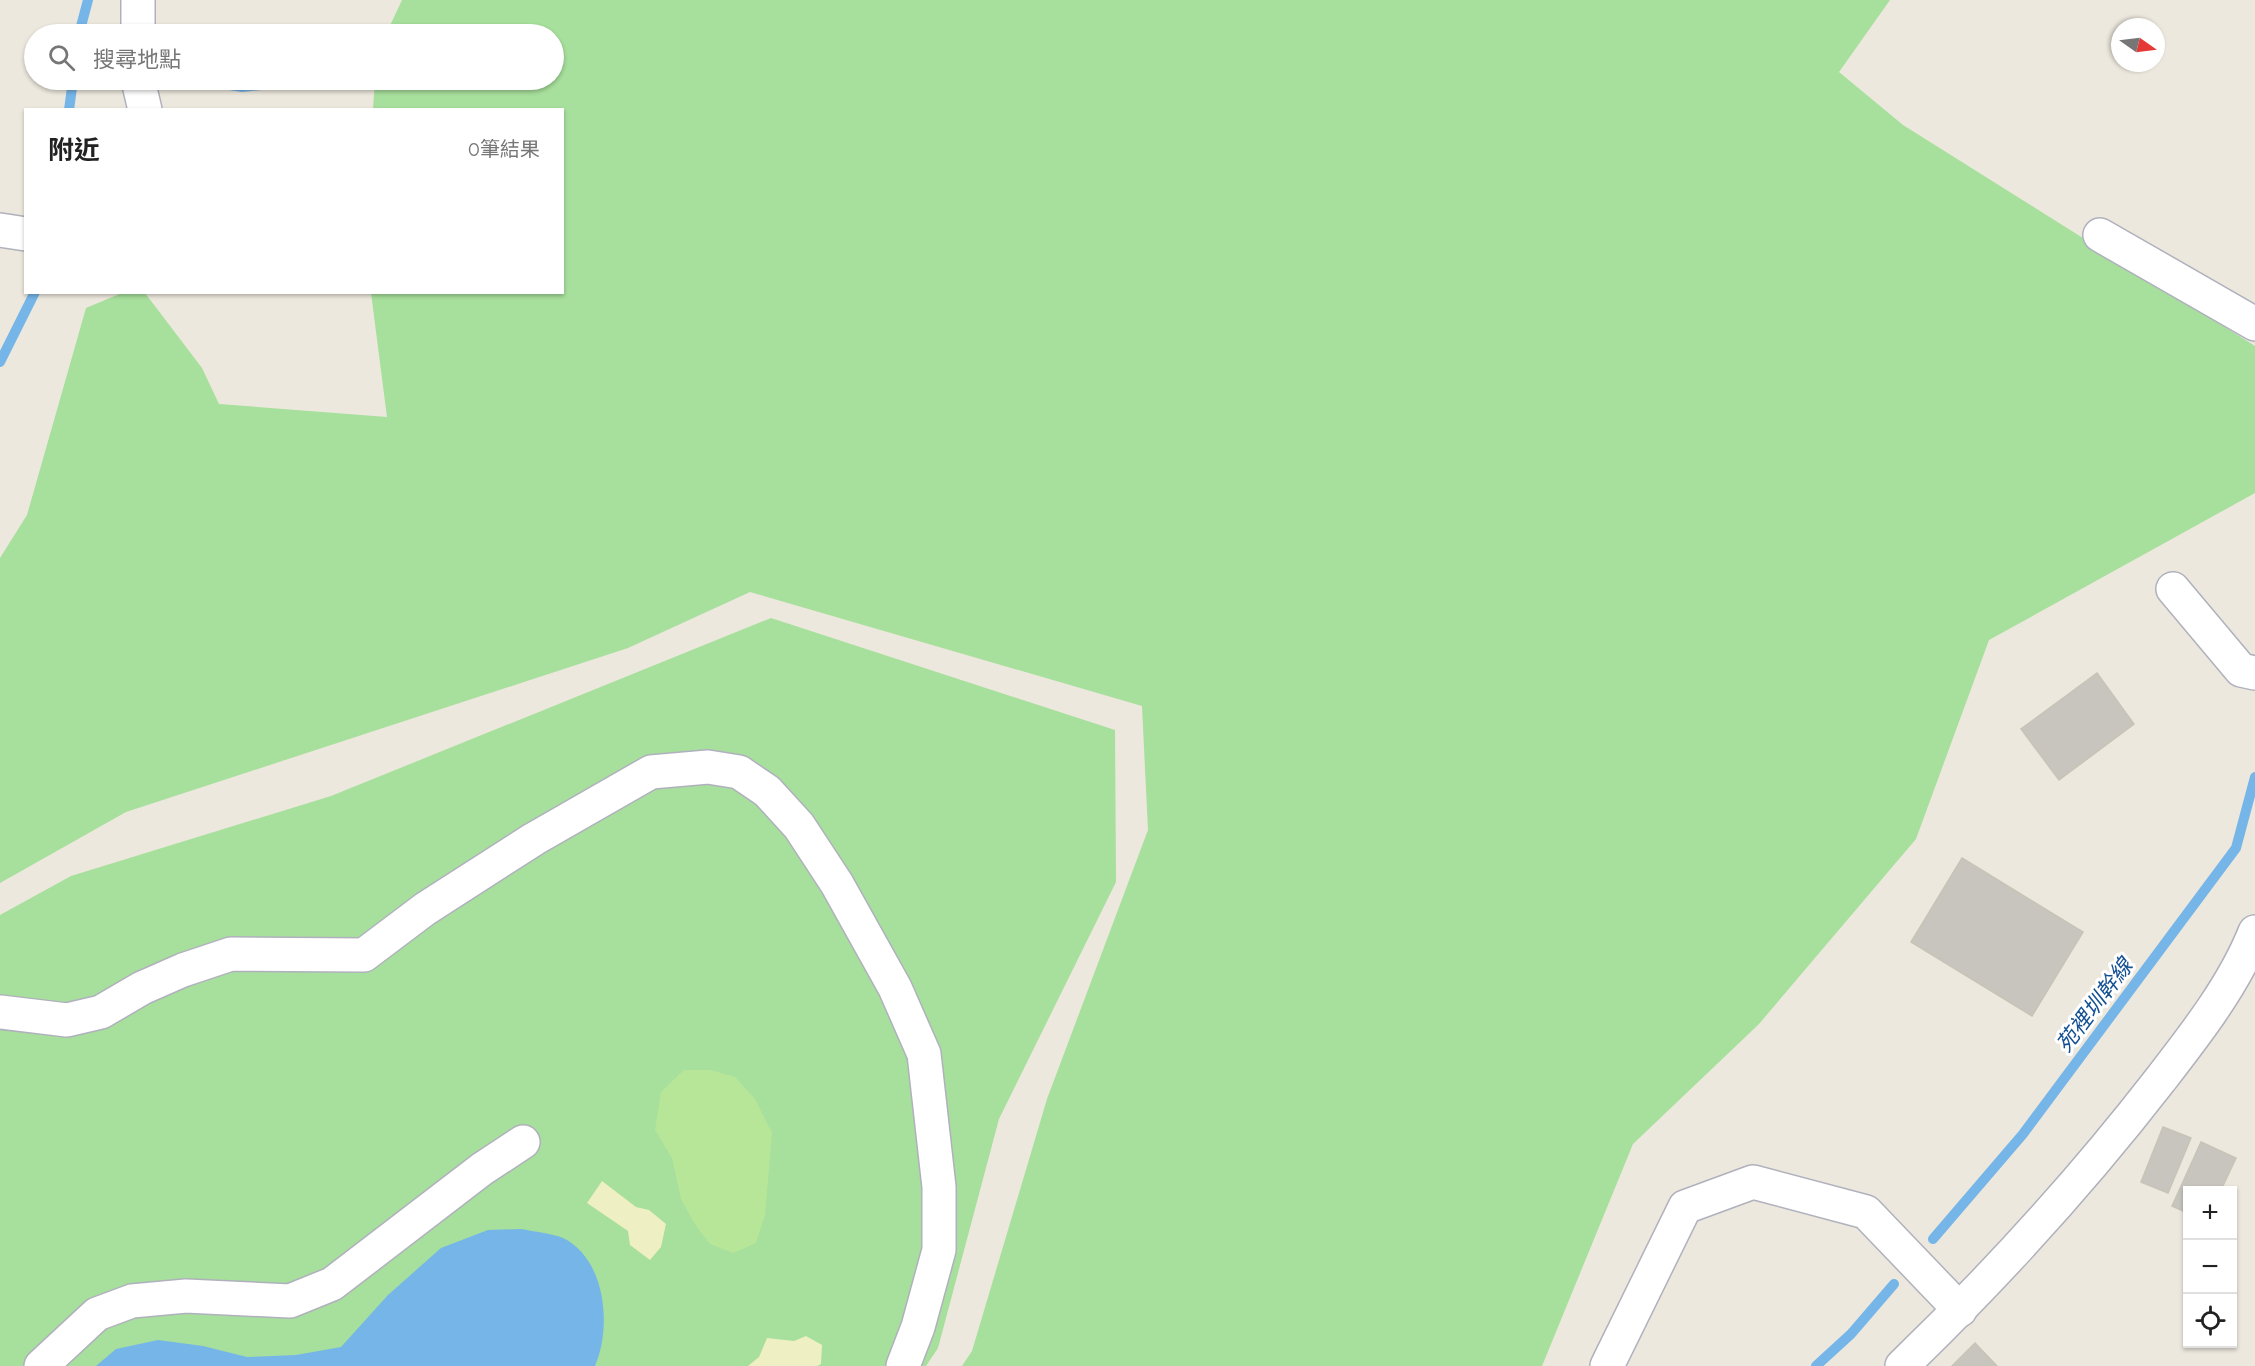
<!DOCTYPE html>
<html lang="zh-TW">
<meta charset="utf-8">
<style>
:root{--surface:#fff;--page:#f2f2f2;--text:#222;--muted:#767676;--line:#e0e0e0}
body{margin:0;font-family:Raleway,"Noto Sans TC",sans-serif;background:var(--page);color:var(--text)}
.controls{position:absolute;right:18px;bottom:18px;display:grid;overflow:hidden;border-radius:0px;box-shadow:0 2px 4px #0004}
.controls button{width:54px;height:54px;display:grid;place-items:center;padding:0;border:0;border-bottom:2px solid var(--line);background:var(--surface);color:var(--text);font:30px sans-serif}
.compass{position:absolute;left:2111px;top:18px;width:54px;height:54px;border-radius:50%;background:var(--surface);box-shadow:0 2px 4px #0004;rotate:104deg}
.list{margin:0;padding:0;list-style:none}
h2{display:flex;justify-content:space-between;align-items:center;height:78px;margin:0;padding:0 24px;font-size:26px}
h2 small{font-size:20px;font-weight:400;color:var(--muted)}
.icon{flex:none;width:33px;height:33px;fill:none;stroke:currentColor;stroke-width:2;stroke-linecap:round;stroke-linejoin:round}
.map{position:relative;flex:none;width:2255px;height:1366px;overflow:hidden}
.search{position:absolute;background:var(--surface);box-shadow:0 2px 4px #0004;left:24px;top:24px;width:540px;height:66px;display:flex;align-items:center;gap:15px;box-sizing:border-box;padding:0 21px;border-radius:33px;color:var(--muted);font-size:22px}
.panel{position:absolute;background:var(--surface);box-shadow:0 2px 4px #0004;left:24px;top:108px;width:540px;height:186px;border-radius:0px}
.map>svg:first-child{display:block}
.green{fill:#a7df9c}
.sand{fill:#eeefc2}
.pitch{fill:#b7e699}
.water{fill:#76b5e8}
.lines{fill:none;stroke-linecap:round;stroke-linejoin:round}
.stream{stroke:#76b5e8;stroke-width:10}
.building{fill:#c7c5bd;stroke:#c7c4b7;stroke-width:1.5}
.minor-casing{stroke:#b0b1bd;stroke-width:36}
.minor{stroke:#fff;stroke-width:33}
.labels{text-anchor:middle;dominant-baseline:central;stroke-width:6;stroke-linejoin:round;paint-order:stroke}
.water-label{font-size:22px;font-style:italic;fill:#145194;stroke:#fff}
</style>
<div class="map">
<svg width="2255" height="1366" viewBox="0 0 2255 1366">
<rect width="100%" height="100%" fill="#ece8dd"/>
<g class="green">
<polygon points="402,0 1890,0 1839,72 1903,125 2255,346 2255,493 1989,640 1916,839 1759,1024 1633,1144 1542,1366 962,1366 972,1351 1047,1099 1148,830 1142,706 750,592 628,648 126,812 0,883 0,558 27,515 86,308 122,293 145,293 202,368 219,404 387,417 371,293 562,292 562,110 373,109 375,80 554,80 554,34 386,34"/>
<polygon points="771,618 1115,730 1116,882 999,1119 938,1348 926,1366 0,1366 0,915 71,876 331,796"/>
</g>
<g class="sand">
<polygon points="602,1181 636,1207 649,1210 666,1224 661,1247 650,1260 630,1245 628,1231 587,1203"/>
<polygon points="806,1336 822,1345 821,1364 817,1366 748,1366 759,1357 767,1338 794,1341"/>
</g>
<polygon class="pitch" points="684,1070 711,1070 735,1077 755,1099 772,1133 765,1215 756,1243 733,1253 710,1244 694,1223 681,1199 672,1158 655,1130 661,1092"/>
<g class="water">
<polygon points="243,28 268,34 189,34 189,33"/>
<polygon points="188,80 312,80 310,85 242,92 188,84"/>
<path d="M522 1229C534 1232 551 1233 563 1238 606 1259 612 1327 595 1366H96L116 1349 158 1340 203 1346 247 1357 296 1355 341 1347 388 1295 441 1248 488 1230Z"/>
</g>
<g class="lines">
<g class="stream">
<polyline points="79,34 88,0"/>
<polyline points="69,110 73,80"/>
<polyline points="0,362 35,292"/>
<polyline points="1933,1239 2023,1134 2236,848 2255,777"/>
<polyline points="1816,1366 1851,1334 1894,1284"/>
</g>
</g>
<g class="building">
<polygon points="2097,673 2134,724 2059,780 2021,729"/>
<polygon points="1962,858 2083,932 2032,1016 1911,942"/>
<polygon points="2163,1127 2191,1138 2168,1193 2141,1182"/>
<polygon points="2201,1142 2236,1158 2221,1190 2188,1190 2188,1213 2172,1206"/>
<polygon points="1975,1343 1997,1366 1952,1366"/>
</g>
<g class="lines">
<g class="minor-casing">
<g id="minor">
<polyline points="138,0 138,34"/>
<polyline points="138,80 145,110"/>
<polyline points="0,230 26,234"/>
<polyline points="2100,235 2255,324"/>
<polyline points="2173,589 2241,670 2255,673"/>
<polyline points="0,1012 67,1020 101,1012 142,988 183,970 231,954 364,955 425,909 534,839 651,772 708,767 739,772 767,791 799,826 837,884 895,988 924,1054 939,1187 939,1250 918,1327 903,1366"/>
<polyline points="41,1366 97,1314 132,1301 186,1296 290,1301 332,1284 482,1169 523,1142"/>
<polyline points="1607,1366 1685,1207 1753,1182 1866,1212 1960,1310"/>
<path d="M1902 1366C1994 1277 2081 1182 2160 1080 2195 1035 2234 985 2255 932"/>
</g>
</g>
<use href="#minor" class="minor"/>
</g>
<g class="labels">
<g class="water-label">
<text transform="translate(2094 1005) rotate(-53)">苑裡圳幹線</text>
</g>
</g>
</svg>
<div class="controls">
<button>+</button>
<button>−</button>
<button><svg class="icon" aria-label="locate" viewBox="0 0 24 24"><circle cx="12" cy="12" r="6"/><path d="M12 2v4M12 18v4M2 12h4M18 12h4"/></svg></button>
</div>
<svg class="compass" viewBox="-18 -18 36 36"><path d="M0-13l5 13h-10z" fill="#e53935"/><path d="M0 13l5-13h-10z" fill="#767676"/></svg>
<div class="search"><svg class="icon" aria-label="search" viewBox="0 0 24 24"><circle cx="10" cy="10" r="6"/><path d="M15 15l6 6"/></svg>搜尋地點</div>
<section class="panel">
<h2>附近<small>0筆結果</small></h2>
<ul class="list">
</ul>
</section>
</div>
